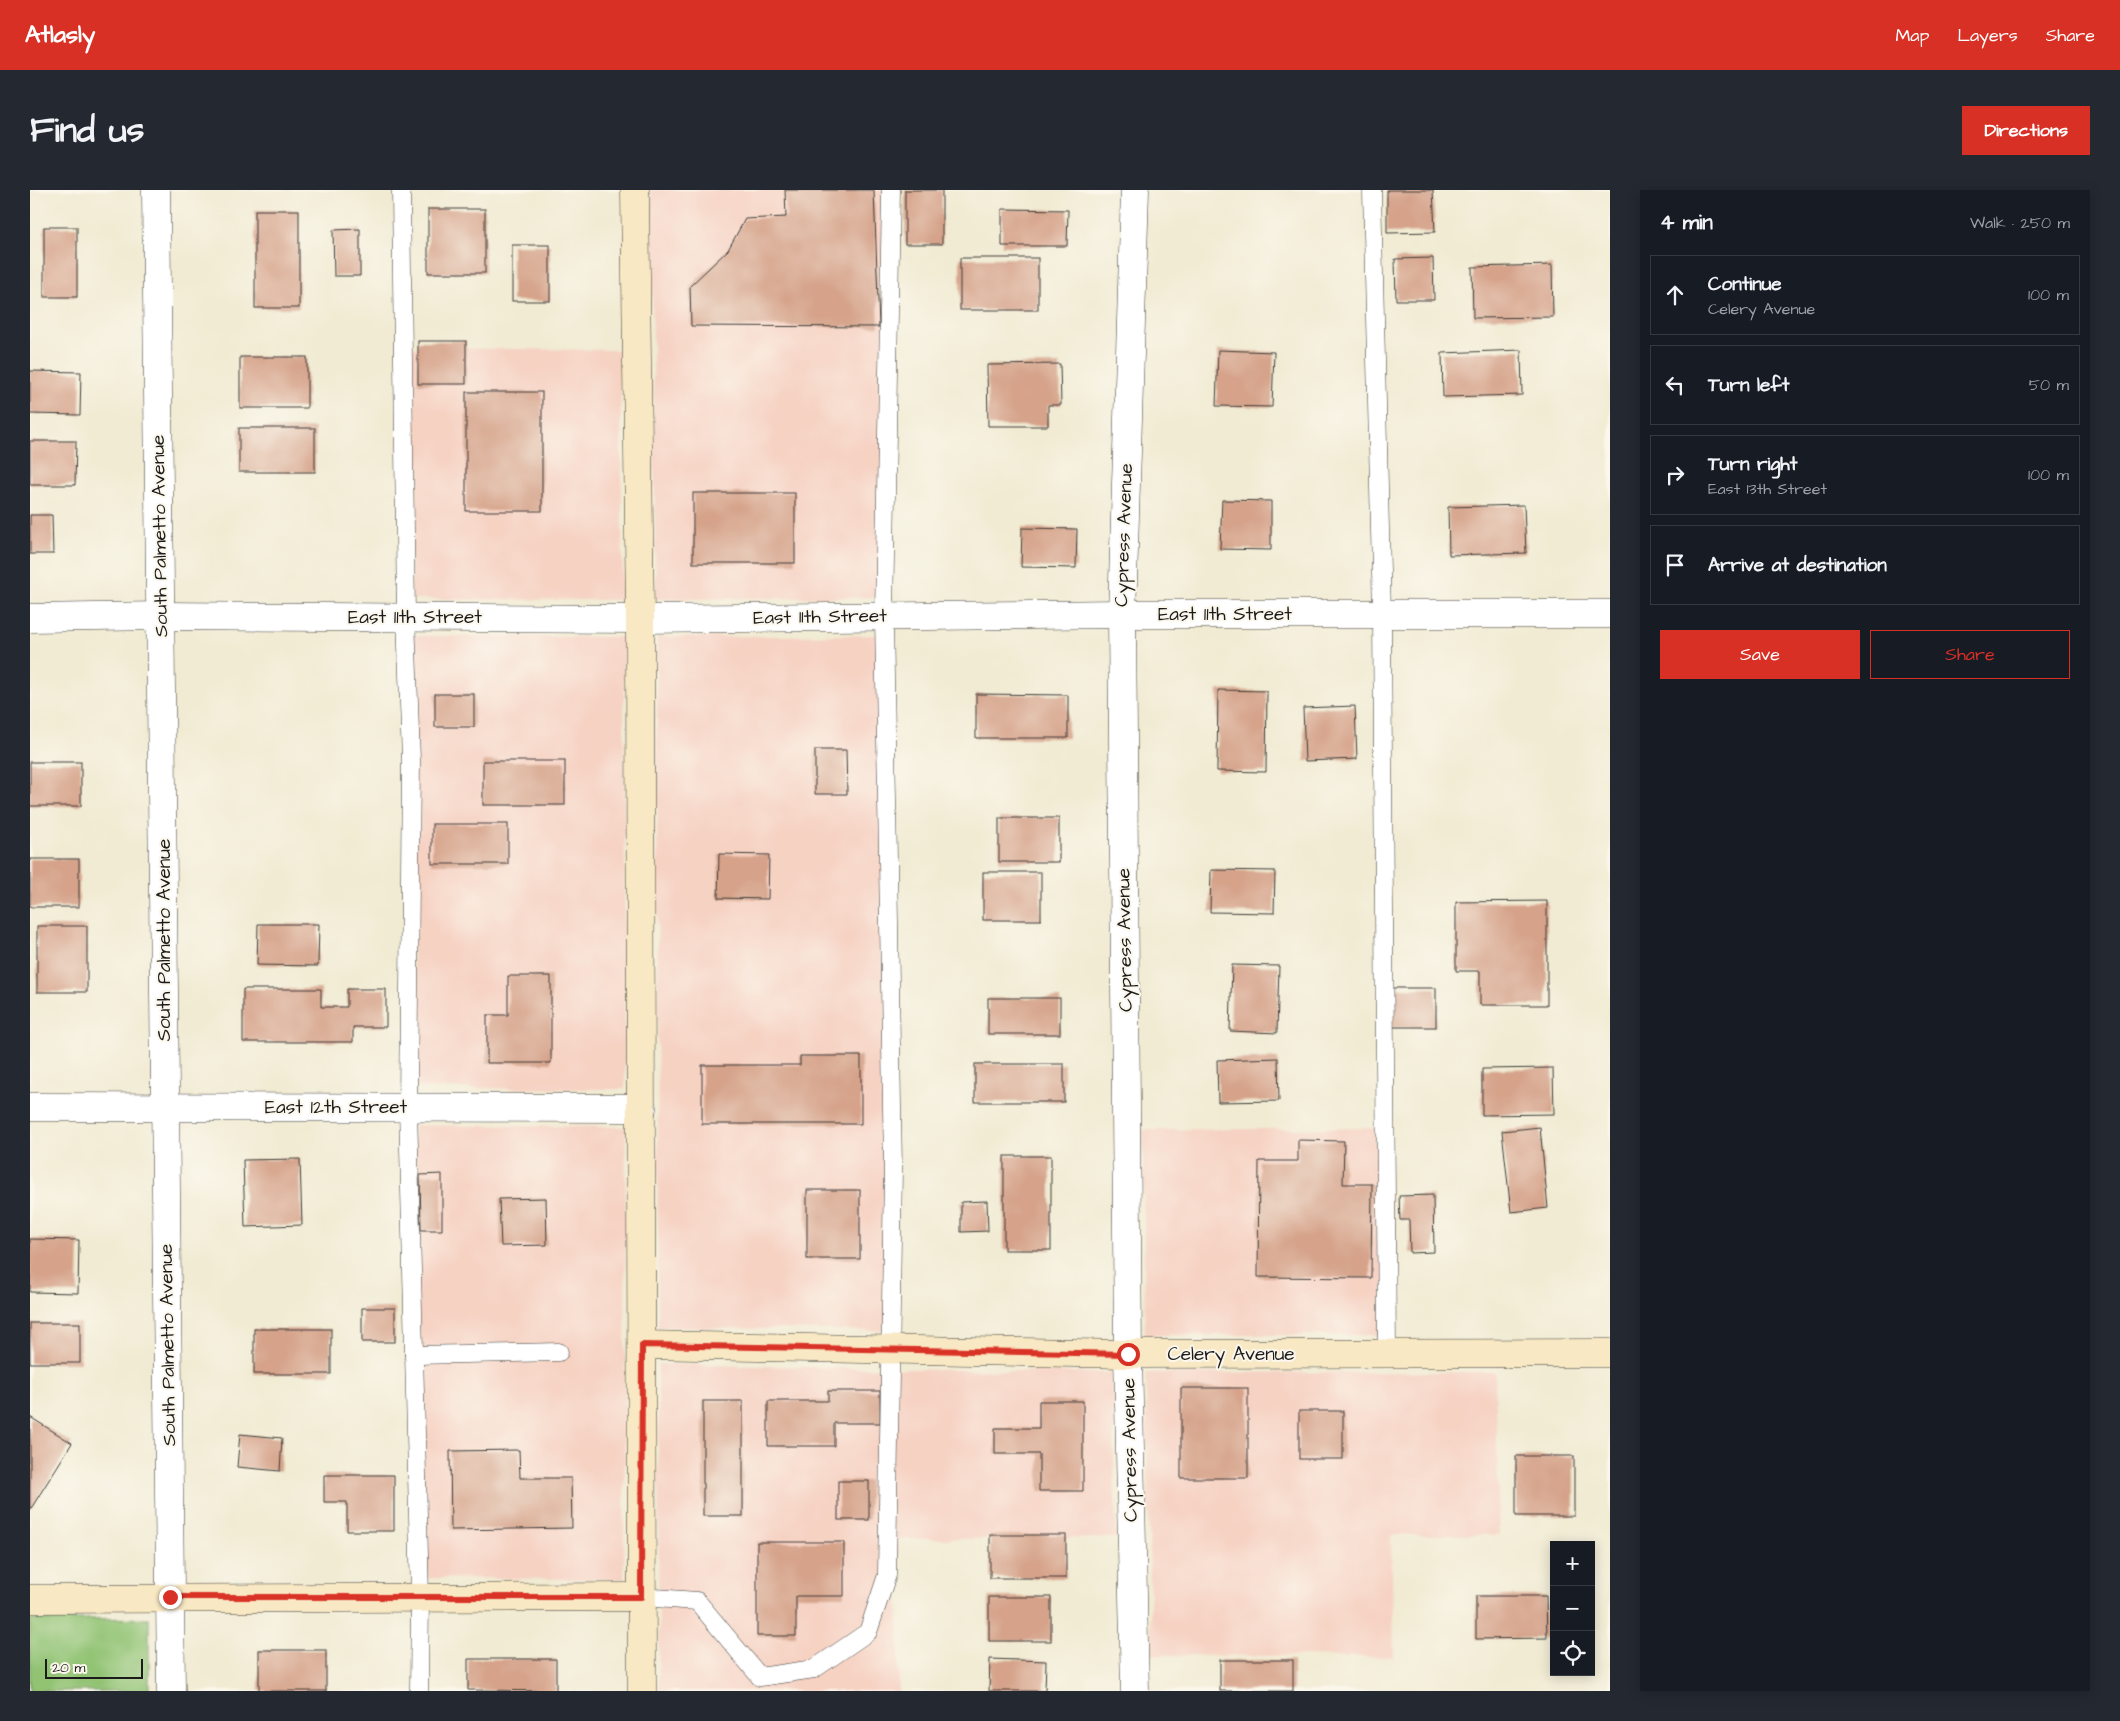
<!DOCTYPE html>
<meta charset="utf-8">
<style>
:root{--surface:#171b24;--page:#242831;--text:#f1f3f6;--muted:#9ea1a6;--line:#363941;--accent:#d93025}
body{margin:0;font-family:"Architects Daughter",sans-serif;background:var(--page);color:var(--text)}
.controls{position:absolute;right:15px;bottom:15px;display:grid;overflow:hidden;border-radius:0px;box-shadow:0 2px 12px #0003}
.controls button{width:45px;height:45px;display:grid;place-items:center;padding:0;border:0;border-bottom:1px solid var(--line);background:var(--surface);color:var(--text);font:25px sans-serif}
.scale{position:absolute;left:15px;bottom:12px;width:98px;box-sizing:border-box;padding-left:5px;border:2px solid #1c1c1c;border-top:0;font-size:14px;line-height:18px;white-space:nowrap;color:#1c1c1c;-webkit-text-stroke:4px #fbf7ec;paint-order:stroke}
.stop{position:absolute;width:15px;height:15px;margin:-11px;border:4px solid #d93025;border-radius:50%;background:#fff}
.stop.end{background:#d93025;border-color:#fff;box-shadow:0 1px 5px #0008}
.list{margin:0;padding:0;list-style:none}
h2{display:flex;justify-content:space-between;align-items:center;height:65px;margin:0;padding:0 20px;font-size:21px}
h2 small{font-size:16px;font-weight:400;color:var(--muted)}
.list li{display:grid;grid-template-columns:32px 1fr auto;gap:15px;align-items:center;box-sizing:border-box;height:80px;margin:0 10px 10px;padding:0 10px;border:1px solid var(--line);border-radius:0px}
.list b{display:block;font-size:19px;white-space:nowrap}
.list p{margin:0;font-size:16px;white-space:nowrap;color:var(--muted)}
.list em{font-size:16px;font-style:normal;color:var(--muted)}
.actions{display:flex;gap:10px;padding:15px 20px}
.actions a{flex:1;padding:11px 0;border:1px solid var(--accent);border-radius:0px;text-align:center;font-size:18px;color:var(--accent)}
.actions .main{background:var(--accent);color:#fff}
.icon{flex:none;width:28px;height:28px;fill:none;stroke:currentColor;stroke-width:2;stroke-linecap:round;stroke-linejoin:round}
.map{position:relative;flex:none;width:1580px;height:1501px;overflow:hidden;border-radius:0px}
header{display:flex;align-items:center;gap:30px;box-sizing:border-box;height:70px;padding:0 25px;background:var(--accent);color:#fff}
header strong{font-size:24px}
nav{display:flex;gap:28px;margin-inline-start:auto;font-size:18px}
.intro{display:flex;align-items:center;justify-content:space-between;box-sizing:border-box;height:120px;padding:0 30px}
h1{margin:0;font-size:35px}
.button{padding:12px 22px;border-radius:0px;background:var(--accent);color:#fff;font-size:18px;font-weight:700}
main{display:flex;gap:30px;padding:0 30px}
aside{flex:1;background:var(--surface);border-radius:0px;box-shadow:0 2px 12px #0003}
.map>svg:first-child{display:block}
.built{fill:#f6d2c3}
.green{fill:#91c373;stroke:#567048}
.building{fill:#d6a38a}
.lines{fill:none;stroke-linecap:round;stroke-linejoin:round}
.service-casing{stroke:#3c3b37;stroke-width:19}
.minor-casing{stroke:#3c3b37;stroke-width:29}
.secondary-casing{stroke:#3c3b37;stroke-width:29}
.service{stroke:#fff;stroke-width:18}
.minor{stroke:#fff;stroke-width:28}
.secondary{stroke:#f8e8c3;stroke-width:28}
.route{stroke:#d93025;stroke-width:6}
.labels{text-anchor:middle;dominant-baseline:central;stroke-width:4;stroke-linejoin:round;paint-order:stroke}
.street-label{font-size:19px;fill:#1c1c1c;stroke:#fbf7ec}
</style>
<header>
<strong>Atlasly</strong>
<nav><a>Map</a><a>Layers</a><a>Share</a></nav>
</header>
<div class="intro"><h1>Find us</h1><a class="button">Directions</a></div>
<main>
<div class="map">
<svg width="1580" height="1501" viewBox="0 0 1580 1501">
<rect width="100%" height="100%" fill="#fbf7ec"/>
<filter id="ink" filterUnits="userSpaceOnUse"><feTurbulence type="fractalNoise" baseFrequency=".02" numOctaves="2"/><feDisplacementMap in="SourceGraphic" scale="10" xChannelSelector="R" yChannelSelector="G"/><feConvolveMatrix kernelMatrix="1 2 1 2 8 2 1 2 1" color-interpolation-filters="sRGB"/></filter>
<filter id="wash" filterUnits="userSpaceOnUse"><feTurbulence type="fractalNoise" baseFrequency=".0096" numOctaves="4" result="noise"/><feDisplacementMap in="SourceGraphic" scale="20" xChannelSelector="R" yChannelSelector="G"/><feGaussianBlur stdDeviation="1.12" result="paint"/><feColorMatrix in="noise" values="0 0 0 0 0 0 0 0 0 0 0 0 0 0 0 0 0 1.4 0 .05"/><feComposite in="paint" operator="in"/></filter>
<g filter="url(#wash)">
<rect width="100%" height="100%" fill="#f1ebd3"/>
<g class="built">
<polygon points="621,0 853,0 857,407 626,409"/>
<polygon points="380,158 590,160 593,410 381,409"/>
<polygon points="857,445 865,1141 628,1137 627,447"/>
<polygon points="381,446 594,447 595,899 384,898"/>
<polygon points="384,935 596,937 594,1389 386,1388"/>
<polygon points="1359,938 1363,1145 1115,1145 1113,940"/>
<polygon points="628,1174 1082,1183 1086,1348 868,1349 869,1501 629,1501"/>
<polygon points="1465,1182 1469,1345 1361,1345 1364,1467 1121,1465 1116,1183"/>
</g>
<polygon class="green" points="119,1428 119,1501 0,1501 0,1430"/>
<g id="blocks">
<g class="building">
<polygon points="755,0 844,0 849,137 661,136 660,96 698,60 715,29 756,27"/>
<rect x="875" y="0" width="37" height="54"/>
<polygon points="1357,0 1403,0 1405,42 1357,43"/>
<rect x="398" y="19" width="57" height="64"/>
<polygon points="972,19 1038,20 1037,56 972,56"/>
<rect x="225" y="20" width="44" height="98"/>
<rect x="14" y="37" width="33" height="70"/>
<polygon points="330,39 330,86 304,86 303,40"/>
<rect x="482" y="55" width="38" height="56"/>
<rect x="930" y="68" width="78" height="52"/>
<polygon points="1403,68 1404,110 1366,110 1365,69"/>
<polygon points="1522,75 1523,127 1443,128 1442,77"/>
<rect x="388" y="151" width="48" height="43"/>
<polygon points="1188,160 1244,162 1242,217 1186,216"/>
<polygon points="1491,160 1492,205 1413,207 1412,163"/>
<rect x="210" y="167" width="67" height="51"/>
<polygon points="1030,174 1031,215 1018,215 1018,236 958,236 957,175"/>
<polygon points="0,181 51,182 50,225 0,224"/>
<rect x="436" y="202" width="76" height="119"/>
<rect x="209" y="238" width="76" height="44"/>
<polygon points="0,251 46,251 45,295 0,295"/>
<rect x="663" y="303" width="102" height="70"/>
<polygon points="1192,310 1241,311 1241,360 1190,359"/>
<polygon points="1494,315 1496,363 1419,365 1418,317"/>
<polygon points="0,325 22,325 23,364 0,364"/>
<polygon points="992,338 1047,339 1046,378 991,377"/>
<polygon points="1188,500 1237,501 1236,582 1187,581"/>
<rect x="405" y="504" width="39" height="33"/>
<polygon points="946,504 1038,505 1038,548 946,548"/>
<polygon points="1325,516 1327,569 1275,571 1273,518"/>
<polygon points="785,560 816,560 817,604 785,604"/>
<rect x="453" y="571" width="82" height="44"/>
<rect x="0" y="572" width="51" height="44"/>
<rect x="969" y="628" width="60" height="44"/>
<rect x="402" y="634" width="76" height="40"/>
<polygon points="689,664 739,665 738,709 688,708"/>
<rect x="0" y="669" width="49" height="48"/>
<polygon points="1181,680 1245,681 1244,723 1180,722"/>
<rect x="953" y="682" width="58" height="48"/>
<polygon points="1517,711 1517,815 1450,815 1450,781 1426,781 1426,712"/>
<polygon points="228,734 289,734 288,776 227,775"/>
<rect x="7" y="736" width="50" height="66"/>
<polygon points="1202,775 1249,776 1247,843 1200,841"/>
<polygon points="478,786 521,786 521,873 457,873 457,825 478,825"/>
<rect x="1362" y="798" width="44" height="39"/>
<polygon points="213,799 291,799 291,817 317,817 317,799 356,799 356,837 323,837 323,852 213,852"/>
<rect x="958" y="808" width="72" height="36"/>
<polygon points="770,866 831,866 831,934 672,934 672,875 770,875"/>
<polygon points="1248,868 1249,911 1188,912 1187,870"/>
<rect x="945" y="874" width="89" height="38"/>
<polygon points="1523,878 1524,924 1452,925 1452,879"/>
<polygon points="1510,937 1518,1018 1481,1022 1472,941"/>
<polygon points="1268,950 1314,951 1313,994 1342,994 1341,1088 1228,1087 1229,971 1268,971"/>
<rect x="974" y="966" width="47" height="94"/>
<polygon points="270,969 272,1035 215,1037 213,970"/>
<polygon points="412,984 412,1040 391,1040 390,985"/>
<rect x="777" y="1000" width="53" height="69"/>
<polygon points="1403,1005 1404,1062 1380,1063 1379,1030 1370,1030 1369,1006"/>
<polygon points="516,1008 517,1055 471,1056 469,1009"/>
<polygon points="957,1011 958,1041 931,1042 931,1012"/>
<polygon points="0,1049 49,1050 48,1103 0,1102"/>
<rect x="332" y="1118" width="33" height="34"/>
<rect x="0" y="1133" width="50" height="40"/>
<rect x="224" y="1139" width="77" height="45"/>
<rect x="1151" y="1198" width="67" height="90"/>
<polygon points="798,1201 850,1201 850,1233 804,1233 804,1256 738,1256 738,1211 798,1211"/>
<rect x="673" y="1211" width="40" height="115"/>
<polygon points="1009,1211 1053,1211 1053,1301 1009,1301 1009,1264 965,1264 965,1238 1009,1238"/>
<rect x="1269" y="1221" width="44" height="48"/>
<polygon points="0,1227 42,1253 0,1320"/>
<polygon points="210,1244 252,1248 250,1281 207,1277"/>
<polygon points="489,1260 490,1288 541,1288 542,1338 421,1340 420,1261"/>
<rect x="1486" y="1266" width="58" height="60"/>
<polygon points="294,1285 364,1285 364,1341 317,1341 317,1312 294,1312"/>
<rect x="808" y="1291" width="31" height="39"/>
<rect x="960" y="1345" width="76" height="43"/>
<polygon points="727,1352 814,1352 814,1406 766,1406 766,1446 727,1446"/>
<polygon points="1446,1406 1516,1406 1517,1448 1446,1449"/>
<rect x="959" y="1407" width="62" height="44"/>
<rect x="229" y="1460" width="67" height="41"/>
<polygon points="438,1469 526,1469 526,1501 438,1500"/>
<polygon points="960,1469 1016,1471 1015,1501 959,1501"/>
<rect x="1190" y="1470" width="73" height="31"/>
</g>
</g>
</g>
<g filter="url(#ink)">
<use href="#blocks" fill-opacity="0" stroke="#3c3b37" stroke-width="1"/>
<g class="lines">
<g class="service-casing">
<g id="service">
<polyline points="371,0 376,427 381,570 378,917 390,1407 389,1501"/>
<polyline points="1342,0 1352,424 1357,1163"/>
<polyline points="384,1165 529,1162"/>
<polyline points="611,1407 667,1411 730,1487 784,1479 838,1442 857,1385 863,978 854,426 861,0"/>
</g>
</g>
<g class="minor-casing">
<g id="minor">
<polyline points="126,0 141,1501"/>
<polyline points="1105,0 1092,424 1098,1164 1105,1501"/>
<polyline points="0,428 131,426 610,429 1092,424 1580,424"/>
<polyline points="0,917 612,918"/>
</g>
</g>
<g class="secondary-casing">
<g id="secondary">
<polyline points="605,0 610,429 612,1501"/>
<polyline points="612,1155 1098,1164 1580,1163"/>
<polyline points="0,1409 611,1407"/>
</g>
</g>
<use href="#service" class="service"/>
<use href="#minor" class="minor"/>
<use href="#secondary" class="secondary"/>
</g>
</g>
<g class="lines" filter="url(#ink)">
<polyline class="route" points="140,1407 611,1407 612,1155 1098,1164"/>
</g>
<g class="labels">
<g class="street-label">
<text transform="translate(1094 345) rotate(-88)">Cypress Avenue</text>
<text transform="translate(130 346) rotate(-91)">South Palmetto Avenue</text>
<text x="1195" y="424">East 11th Street</text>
<text x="385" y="427">East 11th Street</text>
<text transform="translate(790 427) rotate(-1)">East 11th Street</text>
<text transform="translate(134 750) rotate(-90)">South Palmetto Avenue</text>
<text transform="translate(1095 750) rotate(-91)">Cypress Avenue</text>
<text x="306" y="917">East 12th Street</text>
<text transform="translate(138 1155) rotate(-91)">South Palmetto Avenue</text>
<text x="1201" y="1164">Celery Avenue</text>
<text transform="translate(1100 1260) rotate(-91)">Cypress Avenue</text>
</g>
</g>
</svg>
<div class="controls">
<button>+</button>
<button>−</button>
<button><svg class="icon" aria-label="locate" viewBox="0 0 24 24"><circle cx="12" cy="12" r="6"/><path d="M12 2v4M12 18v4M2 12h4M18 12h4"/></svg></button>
</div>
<div class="scale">20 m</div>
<div class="stop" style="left:1098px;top:1164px"></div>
<div class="stop end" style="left:140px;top:1407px"></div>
</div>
<aside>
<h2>4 min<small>Walk · 250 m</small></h2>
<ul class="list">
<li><svg class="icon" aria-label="ahead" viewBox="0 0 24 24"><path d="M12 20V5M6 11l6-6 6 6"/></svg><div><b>Continue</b><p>Celery Avenue</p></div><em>100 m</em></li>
<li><svg class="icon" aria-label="left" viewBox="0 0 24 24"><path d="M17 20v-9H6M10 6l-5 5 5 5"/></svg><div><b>Turn left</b></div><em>50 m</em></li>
<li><svg class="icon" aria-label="right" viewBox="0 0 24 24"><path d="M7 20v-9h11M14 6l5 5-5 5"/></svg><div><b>Turn right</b><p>East 13th Street</p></div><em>100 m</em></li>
<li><svg class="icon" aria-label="arrive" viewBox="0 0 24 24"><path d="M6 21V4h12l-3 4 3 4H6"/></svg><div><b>Arrive at destination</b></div></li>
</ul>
<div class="actions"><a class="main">Save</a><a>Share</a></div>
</aside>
</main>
